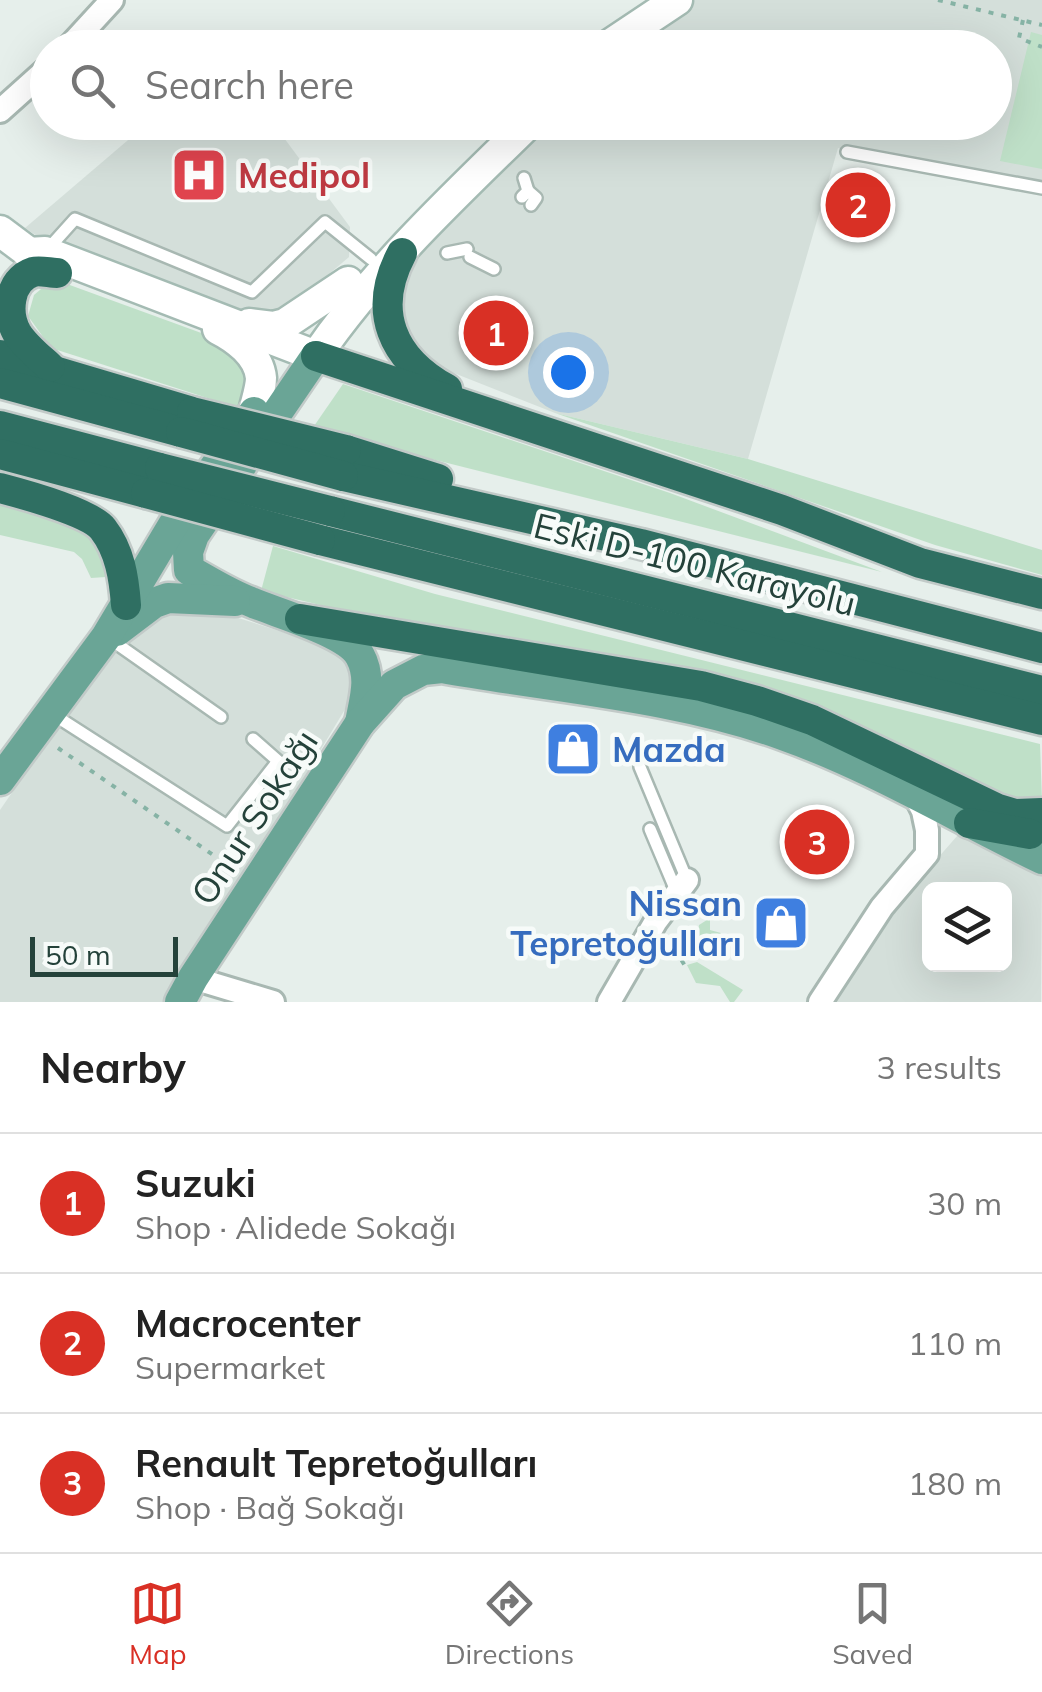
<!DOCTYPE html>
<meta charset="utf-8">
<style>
:root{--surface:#fff;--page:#f2f2f2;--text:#222;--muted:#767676;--line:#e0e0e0;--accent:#d93025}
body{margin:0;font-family:Mulish,sans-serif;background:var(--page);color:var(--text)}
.controls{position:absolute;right:30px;bottom:30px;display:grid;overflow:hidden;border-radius:15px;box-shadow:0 10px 40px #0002}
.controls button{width:90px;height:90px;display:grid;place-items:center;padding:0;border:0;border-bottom:2px solid var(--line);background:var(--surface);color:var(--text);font:50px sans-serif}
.scale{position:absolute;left:30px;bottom:25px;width:148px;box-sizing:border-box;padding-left:10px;border:5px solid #24423a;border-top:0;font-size:28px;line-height:35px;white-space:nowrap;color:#24423a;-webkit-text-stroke:8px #f7fbf9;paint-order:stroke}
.you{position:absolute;left:568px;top:372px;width:35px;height:35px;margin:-25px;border:8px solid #fff;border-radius:50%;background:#1a73e8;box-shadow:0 0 0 15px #1a73e833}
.badge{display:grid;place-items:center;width:65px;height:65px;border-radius:50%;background:var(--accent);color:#fff;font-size:32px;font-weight:700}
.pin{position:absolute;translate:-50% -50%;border:5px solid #fff;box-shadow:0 2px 10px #0006}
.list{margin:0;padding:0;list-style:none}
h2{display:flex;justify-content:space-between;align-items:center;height:130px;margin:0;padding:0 40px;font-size:42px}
h2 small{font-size:32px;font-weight:400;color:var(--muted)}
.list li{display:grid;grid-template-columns:65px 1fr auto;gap:30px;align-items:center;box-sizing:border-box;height:140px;padding:0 40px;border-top:2px solid var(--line)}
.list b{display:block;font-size:38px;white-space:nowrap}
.list p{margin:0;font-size:32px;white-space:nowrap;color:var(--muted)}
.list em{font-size:32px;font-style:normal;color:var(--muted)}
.icon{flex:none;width:55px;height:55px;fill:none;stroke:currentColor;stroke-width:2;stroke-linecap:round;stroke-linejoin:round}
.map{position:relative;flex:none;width:1042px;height:1002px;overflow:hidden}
.search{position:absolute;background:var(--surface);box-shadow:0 10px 40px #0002;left:30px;right:30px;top:30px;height:110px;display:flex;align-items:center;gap:25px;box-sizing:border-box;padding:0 35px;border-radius:55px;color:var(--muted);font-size:38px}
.sheet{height:550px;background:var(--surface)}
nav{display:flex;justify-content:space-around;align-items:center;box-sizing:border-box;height:140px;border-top:2px solid var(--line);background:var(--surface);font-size:28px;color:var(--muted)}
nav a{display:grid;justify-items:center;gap:5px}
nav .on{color:var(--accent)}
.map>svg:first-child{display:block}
.built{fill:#d4dfda;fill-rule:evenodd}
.green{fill:#bfe0c8}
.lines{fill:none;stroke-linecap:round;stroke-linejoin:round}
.lane-casing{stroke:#a8b8b2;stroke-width:16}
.street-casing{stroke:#a8b8b2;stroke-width:28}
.secondary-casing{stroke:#a4bbb3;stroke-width:35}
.primary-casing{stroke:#c2cac8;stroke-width:35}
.highway-casing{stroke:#c2cac8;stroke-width:35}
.path{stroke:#86b3a5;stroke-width:4;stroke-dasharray:5 8;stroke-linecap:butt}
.lane{stroke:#fff;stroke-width:11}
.street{stroke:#fff;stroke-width:22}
.secondary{stroke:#fff;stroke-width:30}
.primary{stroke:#6aa596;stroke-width:30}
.highway{stroke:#2f6f62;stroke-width:30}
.highway-bridge-casing{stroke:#c2cac8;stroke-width:35;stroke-linecap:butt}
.highway-bridge{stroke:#2f6f62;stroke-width:30}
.labels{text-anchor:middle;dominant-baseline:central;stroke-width:9;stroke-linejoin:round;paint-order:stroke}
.health-label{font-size:35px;font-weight:bold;fill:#be3a42;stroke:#f7fbf9;text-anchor:start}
.street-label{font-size:35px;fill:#24423a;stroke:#f7fbf9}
.shop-label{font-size:35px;font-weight:bold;fill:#366cbe;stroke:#f7fbf9;text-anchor:start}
</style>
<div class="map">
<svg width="1042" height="1002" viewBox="0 0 1042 1002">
<rect width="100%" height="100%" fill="#e6efeb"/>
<g class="built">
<polygon points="695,0 1042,0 1042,194 838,148 748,459 555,413 431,364 407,340 397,305 412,263 487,183 556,123 994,122 994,48 641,47"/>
<polygon points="148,123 273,123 350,227 349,257 284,312 233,312 73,260 25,228"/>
<polygon points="177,607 232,616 336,649 352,667 350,701 169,1002 0,1002 0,810 112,647 149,618"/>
<path d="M958 835 1042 876 1041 1002H834L887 916ZM930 889H1004V964H930Z"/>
</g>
<g class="green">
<polygon points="1031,32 1042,35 1042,169 1000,161"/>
<polygon points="47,284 67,284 226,342 250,377 245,410 51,348 28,316 34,295"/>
<polygon points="343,384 670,493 882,572 312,429"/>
<polygon points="555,413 748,459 1042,550 1042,575 935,545"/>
<path d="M0 498C34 508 116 531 106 577L91 578 82 559 74 552 0 535Z"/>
<polygon points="273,546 435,594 1040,744 1042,802 1023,806 608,658 350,612 261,591"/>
<polygon points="710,918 710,930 721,933 721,952 700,943 697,938 699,925"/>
<polygon points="697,962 743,990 734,1002 730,1002 720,986 696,983 687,965"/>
</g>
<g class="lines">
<g class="lane-casing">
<g id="lane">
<polyline points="847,152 1042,188"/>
<polyline points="528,191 536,198 531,205"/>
<polyline points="522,197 528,191 524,178"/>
<polyline points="48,249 75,219 252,292 325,222 371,259"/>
<polyline points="447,253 467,249"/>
<polyline points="470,257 494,269"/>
<polyline points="110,639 221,717"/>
<polyline points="51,713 227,826 278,761 253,739"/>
<polyline points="640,767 687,880"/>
<polyline points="650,829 677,893"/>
</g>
</g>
<g class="street-casing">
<g id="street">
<polyline points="68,48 112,0"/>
<polyline points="0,111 48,68"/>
<polyline points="193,978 273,1002"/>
<polyline points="609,1002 656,921 687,880"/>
<polyline points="820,1002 882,907 927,854 927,830 923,811 915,795"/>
</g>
</g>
<g class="secondary-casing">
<g id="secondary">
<polyline points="605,48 677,0"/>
<polyline points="0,231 44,264"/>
<path d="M28 253 45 252 316 356C376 269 454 196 530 122"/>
<polyline points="249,324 273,327 285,324 348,282"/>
<path d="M218 329C236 338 259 355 261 378 261 388 256 402 254 412"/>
</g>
</g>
<g class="primary-casing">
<g id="primary">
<path d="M316 356 194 535 188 552 189 570C209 581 229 594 251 602 276 613 347 632 360 656 372 678 364 700 360 723"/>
<polyline points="117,631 154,603 168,598 235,601"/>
<polyline points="0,780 106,637 173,525 254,412"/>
<path d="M180 1002 193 978 360 723 394 685 423 670 442 668C554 688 672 696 780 734 871 766 955 817 1042 859"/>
</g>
</g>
<g class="highway-casing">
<g id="highway">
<path d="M402 253C371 311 392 359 447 389"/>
<polyline points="0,355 192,412"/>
<polyline points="316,356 782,510 920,563 1042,594"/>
<path d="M50 367C39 357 25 346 17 333 6 314 8 280 33 272 40 270 50 273 57 273"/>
<polyline points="0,383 181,432"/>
<polyline points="0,426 160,468"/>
<polyline points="346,450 438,479"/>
<polyline points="0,454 146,493"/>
<polyline points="343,476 641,544 1042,648"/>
<path d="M0 488C23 494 90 512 103 529 120 551 124 578 126 605"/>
<polyline points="330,511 1042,691"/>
<polyline points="320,540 1042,720"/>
<polyline points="300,619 701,686 757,701 812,720 998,809 1015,814 1042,813"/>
<polyline points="969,823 1030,834"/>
</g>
</g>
<g class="path">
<polyline points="938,0 1042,25"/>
<polyline points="1023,20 1019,38 1042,47"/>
<polyline points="58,748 235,870"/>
<polyline points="675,949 685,966"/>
<polyline points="661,955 690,941"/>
</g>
<use href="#lane" class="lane"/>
<use href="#street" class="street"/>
<use href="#secondary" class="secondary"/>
<use href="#primary" class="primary"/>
<use href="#highway" class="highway"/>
<g class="highway-bridge-casing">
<g id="highway-bridge">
<polyline points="192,412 346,450"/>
<polyline points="181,432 343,476"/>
<polyline points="160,468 330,511"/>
<polyline points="146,493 320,540"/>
</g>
</g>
<use href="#highway-bridge" class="highway-bridge"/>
</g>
<defs>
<g id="hospital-square" transform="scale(2.875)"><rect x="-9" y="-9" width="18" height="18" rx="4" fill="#e0444e" stroke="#f7fbf9"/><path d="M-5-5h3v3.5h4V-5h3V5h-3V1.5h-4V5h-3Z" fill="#fff"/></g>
<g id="shop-square" transform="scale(2.875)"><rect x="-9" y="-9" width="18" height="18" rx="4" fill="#3f7fe0" stroke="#f7fbf9"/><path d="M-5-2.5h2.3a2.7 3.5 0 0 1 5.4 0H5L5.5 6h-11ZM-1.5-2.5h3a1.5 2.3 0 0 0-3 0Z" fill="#fff"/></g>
</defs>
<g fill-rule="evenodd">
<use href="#hospital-square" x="199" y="175"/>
<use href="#shop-square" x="573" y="749"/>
<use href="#shop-square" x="781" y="923"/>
</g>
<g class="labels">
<g class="health-label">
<text x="238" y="175">Medipol</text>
</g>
<g class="street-label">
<text transform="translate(695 564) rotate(14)">Eski D-100 Karayolu</text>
<text transform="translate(254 817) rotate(-57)">Onur Sokağı</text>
</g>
<g class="shop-label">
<text x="612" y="749">Mazda</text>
<text x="742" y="903" text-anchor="end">Nissan<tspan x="742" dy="40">Tepretoğulları</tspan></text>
</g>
</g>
</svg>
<div class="controls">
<button><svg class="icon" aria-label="layers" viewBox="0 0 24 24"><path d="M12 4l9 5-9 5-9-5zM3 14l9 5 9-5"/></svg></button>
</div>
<div class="scale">50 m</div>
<div class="you"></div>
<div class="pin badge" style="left:496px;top:333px">1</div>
<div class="pin badge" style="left:858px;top:205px">2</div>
<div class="pin badge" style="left:817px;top:842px">3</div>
<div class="search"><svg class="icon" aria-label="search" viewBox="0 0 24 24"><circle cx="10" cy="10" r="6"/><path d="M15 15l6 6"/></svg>Search here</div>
</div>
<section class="sheet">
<h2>Nearby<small>3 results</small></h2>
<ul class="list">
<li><span class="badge">1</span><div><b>Suzuki</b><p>Shop · Alidede Sokağı</p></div><em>30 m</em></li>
<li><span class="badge">2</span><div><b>Macrocenter</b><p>Supermarket</p></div><em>110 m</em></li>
<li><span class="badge">3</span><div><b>Renault Tepretoğulları</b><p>Shop · Bağ Sokağı</p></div><em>180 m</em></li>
</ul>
</section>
<nav>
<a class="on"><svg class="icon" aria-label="map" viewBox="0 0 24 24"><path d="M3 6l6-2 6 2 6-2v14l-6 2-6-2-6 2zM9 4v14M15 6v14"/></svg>Map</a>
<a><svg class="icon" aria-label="directions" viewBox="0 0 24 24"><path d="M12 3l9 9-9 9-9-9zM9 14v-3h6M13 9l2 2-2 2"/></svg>Directions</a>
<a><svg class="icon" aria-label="saved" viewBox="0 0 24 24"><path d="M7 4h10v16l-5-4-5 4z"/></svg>Saved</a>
</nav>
